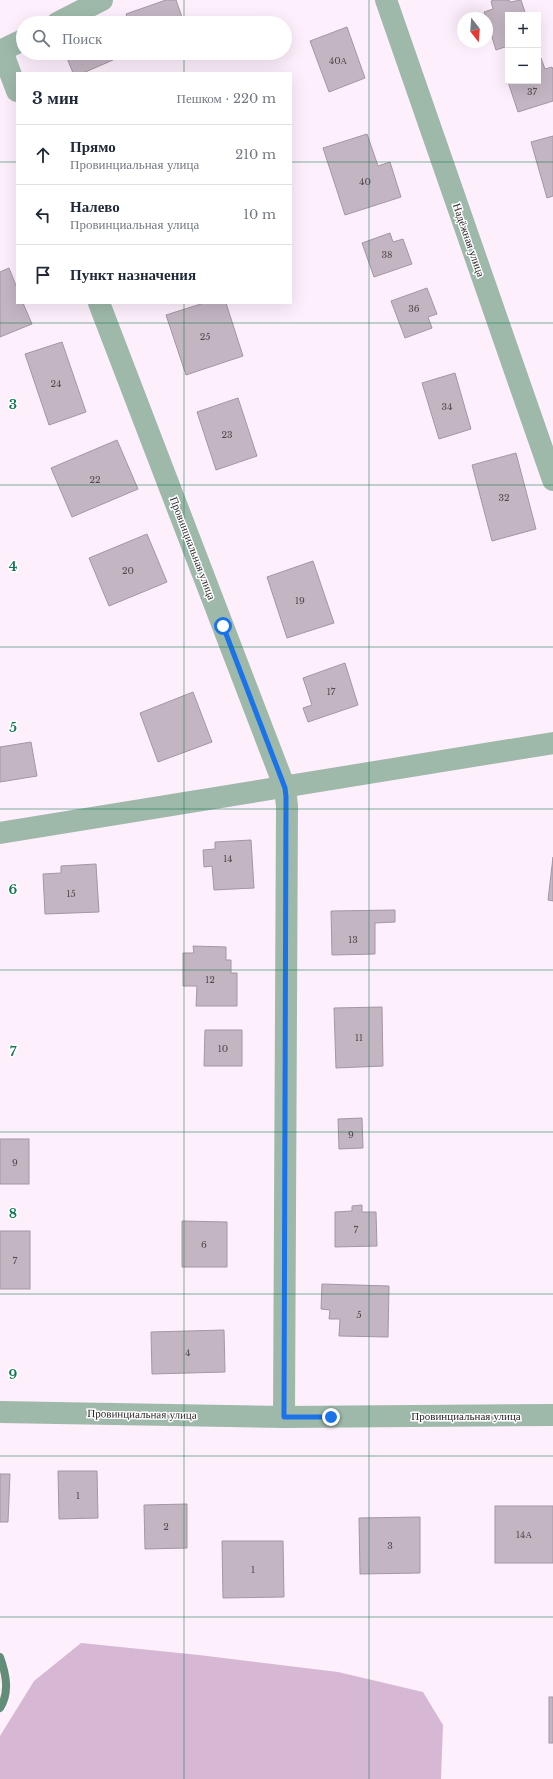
<!DOCTYPE html>
<html lang="ru">
<meta charset="utf-8">
<style>
:root{--surface:#fff;--page:#f6f6f7;--text:#1f2937;--muted:#747a83;--line:#e0e1e3}
body{margin:0;font-family:"Libre Baskerville",serif;background:var(--page);color:var(--text)}
.controls{position:absolute;right:12px;top:12px;display:grid;overflow:hidden;border-radius:0px;box-shadow:0 4px 16px #0002}
.controls button{width:36px;height:36px;display:grid;place-items:center;padding:0;border:0;border-bottom:1px solid var(--line);background:var(--surface);color:var(--text);font:20px sans-serif}
.compass{position:absolute;left:457px;top:12px;width:36px;height:36px;border-radius:50%;background:var(--surface);box-shadow:0 4px 16px #0002;rotate:163deg}
.stop{position:absolute;width:12px;height:12px;margin:-9px;border:3px solid #1a73e8;border-radius:50%;background:#fff}
.stop.end{background:#1a73e8;border-color:#fff;box-shadow:0 1px 4px #0008}
.list{margin:0;padding:0;list-style:none}
h2{display:flex;justify-content:space-between;align-items:center;height:52px;margin:0;padding:0 16px;font-size:17px}
h2 small{font-size:13px;font-weight:400;color:var(--muted)}
.list li{display:grid;grid-template-columns:26px 1fr auto;gap:12px;align-items:center;box-sizing:border-box;height:60px;padding:0 16px;border-top:1px solid var(--line)}
.list b{display:block;font-size:15px;white-space:nowrap}
.list p{margin:0;font-size:13px;white-space:nowrap;color:var(--muted)}
.list em{font-size:13px;font-style:normal;color:var(--muted)}
.icon{flex:none;width:22px;height:22px;fill:none;stroke:currentColor;stroke-width:2;stroke-linecap:round;stroke-linejoin:round}
.map{position:relative;flex:none;width:553px;height:1779px;overflow:hidden}
.search{position:absolute;background:var(--surface);box-shadow:0 4px 16px #0002;left:16px;top:16px;width:276px;height:44px;display:flex;align-items:center;gap:10px;box-sizing:border-box;padding:0 14px;border-radius:22px;color:var(--muted);font-size:15px}
.panel{position:absolute;background:var(--surface);box-shadow:0 4px 16px #0002;left:16px;top:72px;width:276px;height:232px;border-radius:0px}
.map>svg:first-child{display:block}
.green{fill:#d7b8d4}
.lines{fill:none;stroke-linecap:round;stroke-linejoin:round}
.stream{stroke:#628d78;stroke-width:8}
.building{fill:#c3b5c2;stroke:#a496a2}
.minor{stroke:#9eb9aa;stroke-width:22}
.route{stroke:#1a73e8;stroke-width:5}
.grid{fill:none;stroke:#127952;stroke-width:1;stroke-opacity:0.55}
.labels{text-anchor:middle;dominant-baseline:central;stroke-width:3;stroke-linejoin:round;paint-order:stroke}
.number-label{font-size:9px;fill:#50484f}
.street-label{font-size:11px;fill:#292429;stroke:#fff}
.grid-label{font-size:13px;text-anchor:middle;font-weight:bold;fill:#127952;stroke:#fff;stroke-width:3;stroke-linejoin:round;paint-order:stroke}
</style>
<div class="map">
<svg width="553" height="1779" viewBox="0 0 553 1779">
<rect width="100%" height="100%" fill="#feeffc"/>
<polygon class="green" points="81,1643 199,1655 338,1672 423,1692 443,1725 441,1779 0,1779 0,1736 34,1681"/>
<g class="lines">
<path class="stream" d="M0 1657C6 1674 10 1692 0 1708"/>
</g>
<g class="building">
<polygon points="166,0 176,0 184,23 129,23 126,14"/>
<polygon points="495,0 509,0 510,2 521,0 526,15 508,15 508,46 496,50 484,12 493,9 491,1"/>
<polygon points="347,27 365,78 329,92 310,41"/>
<polygon points="65,53 110,53 113,60 83,73 73,73"/>
<polygon points="541,58 545,69 552,67 553,70 553,101 518,112 508,82 538,81 538,59"/>
<polygon points="367,134 378,166 390,162 401,197 345,215 323,148"/>
<polygon points="553,136 553,196 547,198 531,142"/>
<polygon points="390,233 393,242 403,239 412,264 374,277 362,243"/>
<polygon points="9,268 17,288 17,303 23,303 32,324 0,337 0,272"/>
<polygon points="427,288 437,314 428,317 432,328 405,338 391,301"/>
<polygon points="204,303 226,303 243,356 186,375 166,315"/>
<polygon points="62,342 86,412 49,425 25,354"/>
<polygon points="455,373 471,429 439,439 422,383"/>
<polygon points="238,398 257,456 216,470 197,412"/>
<polygon points="117,440 138,489 72,517 51,468"/>
<polygon points="516,453 536,529 492,541 472,465"/>
<polygon points="147,534 167,582 109,606 89,558"/>
<polygon points="313,561 334,623 287,638 267,577"/>
<polygon points="345,663 358,705 308,722 303,708 312,705 303,678"/>
<polygon points="193,692 212,742 158,762 140,713"/>
<polygon points="31,742 37,776 0,782 0,747"/>
<polygon points="251,840 254,888 214,890 212,866 204,867 203,850 215,849 215,842"/>
<polygon points="553,857 553,901 548,900"/>
<polygon points="96,864 99,912 45,914 43,874 61,873 61,866"/>
<polygon points="395,910 395,922 375,923 375,954 332,955 331,911"/>
<polygon points="193,946 226,947 226,960 231,960 231,973 237,973 237,1006 196,1006 197,986 183,986 183,953 194,953"/>
<polygon points="382,1007 383,1066 336,1068 334,1008"/>
<polygon points="205,1030 242,1030 242,1066 204,1066"/>
<polygon points="362,1118 363,1148 339,1149 338,1119"/>
<rect x="0" y="1139" width="29" height="45"/>
<polygon points="362,1205 362,1212 376,1212 377,1246 335,1247 335,1212 352,1211 352,1206"/>
<polygon points="182,1221 227,1222 227,1267 182,1267"/>
<rect x="0" y="1231" width="30" height="58"/>
<polygon points="322,1284 389,1286 388,1337 339,1336 340,1319 329,1319 330,1310 321,1309"/>
<polygon points="224,1330 225,1372 152,1374 151,1332"/>
<polygon points="58,1471 97,1471 98,1518 59,1519"/>
<polygon points="0,1474 10,1474 8,1522 0,1522"/>
<polygon points="187,1504 187,1548 145,1549 144,1505"/>
<rect x="495" y="1506" width="58" height="57"/>
<polygon points="420,1517 420,1573 360,1574 359,1518"/>
<polygon points="222,1541 283,1541 284,1597 223,1598"/>
<rect x="549" y="1697" width="4" height="46"/>
</g>
<g class="lines">
<g class="minor">
<polyline points="386,0 553,480"/>
<polyline points="57,23 102,0"/>
<polyline points="0,51 23,40"/>
<polyline points="2,51 17,91"/>
<polyline points="99,303 285,788 287,806 284,1417"/>
<polyline points="0,833 553,743"/>
<polyline points="0,1412 284,1417 553,1415"/>
</g>
</g>
<g class="lines">
<polyline class="route" points="223,626 285,788 286,797 284,1417 331,1417"/>
</g>
<path class="grid" d="M184 0V23M369 0V1779M184 53V73M0 162H17M291 162H553M184 303V1779M0 323H553M0 485H553M0 647H553M0 809H553M0 970H553M0 1132H553M0 1294H553M0 1456H553M0 1617H553"/>
<g class="labels">
<g class="number-label">
<text x="338" y="60">40А</text>
<text x="532" y="91">37</text>
<text x="365" y="181">40</text>
<text x="387" y="254">38</text>
<text x="414" y="308">36</text>
<text x="205" y="336">25</text>
<text x="56" y="383">24</text>
<text x="447" y="406">34</text>
<text x="227" y="434">23</text>
<text x="95" y="479">22</text>
<text x="504" y="497">32</text>
<text x="128" y="570">20</text>
<text x="300" y="600">19</text>
<text x="331" y="691">17</text>
<text x="228" y="858">14</text>
<text x="71" y="893">15</text>
<text x="353" y="939">13</text>
<text x="210" y="979">12</text>
<text x="359" y="1037">11</text>
<text x="223" y="1048">10</text>
<text x="351" y="1134">9</text>
<text x="15" y="1162">9</text>
<text x="356" y="1229">7</text>
<text x="204" y="1244">6</text>
<text x="15" y="1260">7</text>
<text x="359" y="1314">5</text>
<text x="188" y="1352">4</text>
<text x="78" y="1495">1</text>
<text x="166" y="1526">2</text>
<text x="524" y="1534">14А</text>
<text x="390" y="1545">3</text>
<text x="253" y="1569">1</text>
</g>
<g class="street-label">
<text transform="translate(469 240) rotate(71)">Надёжная улица</text>
<text transform="translate(193 548) rotate(69)">Провинциальная улица</text>
<text transform="translate(142 1414) rotate(1)">Провинциальная улица</text>
<text x="466" y="1416">Провинциальная улица</text>
</g>
</g>
<g class="grid-label">
<text x="13" y="409">3</text>
<text x="13" y="571">4</text>
<text x="13" y="732">5</text>
<text x="13" y="894">6</text>
<text x="13" y="1056">7</text>
<text x="13" y="1218">8</text>
<text x="13" y="1379">9</text>
</g>
</svg>
<div class="controls">
<button>+</button>
<button>−</button>
</div>
<svg class="compass" viewBox="-18 -18 36 36"><path d="M0-13l5 13h-10z" fill="#e53935"/><path d="M0 13l5-13h-10z" fill="#747a83"/></svg>
<div class="stop" style="left:223px;top:626px"></div>
<div class="stop end" style="left:331px;top:1417px"></div>
<div class="search"><svg class="icon" aria-label="search" viewBox="0 0 24 24"><circle cx="10" cy="10" r="6"/><path d="M15 15l6 6"/></svg>Поиск</div>
<section class="panel">
<h2>3 мин<small>Пешком · 220 m</small></h2>
<ul class="list">
<li><svg class="icon" aria-label="ahead" viewBox="0 0 24 24"><path d="M12 20V5M6 11l6-6 6 6"/></svg><div><b>Прямо</b><p>Провинциальная улица</p></div><em>210 m</em></li>
<li><svg class="icon" aria-label="left" viewBox="0 0 24 24"><path d="M17 20v-9H6M10 6l-5 5 5 5"/></svg><div><b>Налево</b><p>Провинциальная улица</p></div><em>10 m</em></li>
<li><svg class="icon" aria-label="arrive" viewBox="0 0 24 24"><path d="M6 21V4h12l-3 4 3 4H6"/></svg><div><b>Пункт назначения</b></div></li>
</ul>
</section>
</div>
